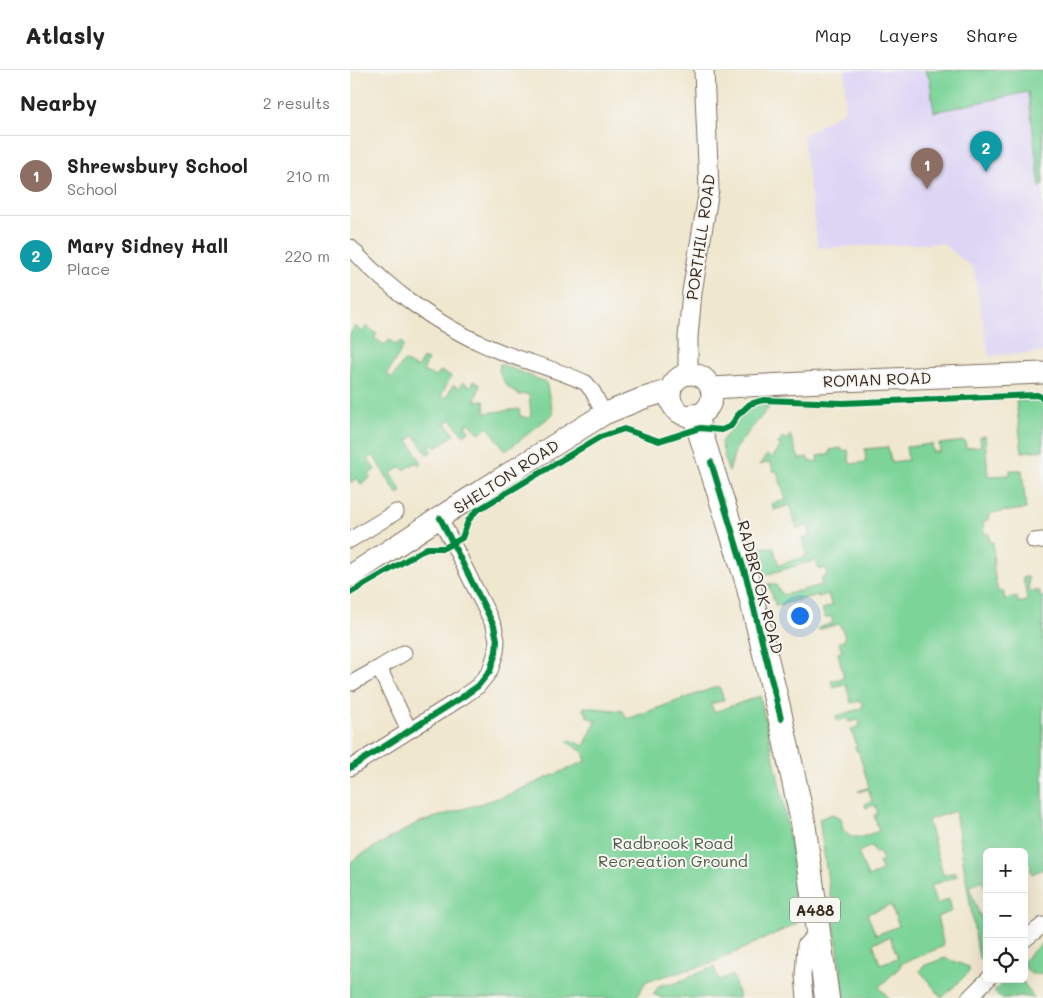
<!DOCTYPE html>
<meta charset="utf-8">
<style>
:root{--surface:#fff;--page:#f2f2f2;--text:#222;--muted:#767676;--line:#e0e0e0;--accent:#1f6fb2}
body{margin:0;font-family:Mali,sans-serif;background:var(--page);color:var(--text)}
.controls{position:absolute;right:15px;bottom:15px;display:grid;overflow:hidden;border-radius:8px;box-shadow:0 5px 20px #0002}
.controls button{width:45px;height:45px;display:grid;place-items:center;padding:0;border:0;border-bottom:1px solid var(--line);background:var(--surface);color:var(--text);font:25px sans-serif}
.you{position:absolute;left:449px;top:545px;width:18px;height:18px;margin:-12px;border:4px solid #fff;border-radius:50%;background:#1a73e8;box-shadow:0 0 0 8px #1a73e833}
.badge{display:grid;place-items:center;width:32px;height:32px;border-radius:50%;background:var(--accent);color:#fff;font-size:16px;font-weight:700}
.pin{position:absolute;translate:-50% -41px;filter:drop-shadow(0 1px 2px #0008)}
.pin::after{content:'';position:absolute;top:26px;width:18px;height:15px;background:inherit;clip-path:polygon(0 0,100% 0,50% 100%)}
.list{margin:0;padding:0;list-style:none}
h2{display:flex;justify-content:space-between;align-items:center;height:65px;margin:0;padding:0 20px;font-size:21px}
h2 small{font-size:16px;font-weight:400;color:var(--muted)}
.list li{display:grid;grid-template-columns:32px 1fr auto;gap:15px;align-items:center;box-sizing:border-box;height:80px;padding:0 20px;border-top:1px solid var(--line)}
.list b{display:block;font-size:19px;white-space:nowrap}
.list p{margin:0;font-size:16px;white-space:nowrap;color:var(--muted)}
.list em{font-size:16px;font-style:normal;color:var(--muted)}
.icon{flex:none;width:28px;height:28px;fill:none;stroke:currentColor;stroke-width:2;stroke-linecap:round;stroke-linejoin:round}
.map{position:relative;flex:none;width:693px;height:928px;overflow:hidden}
header{display:flex;align-items:center;gap:30px;box-sizing:border-box;height:70px;padding:0 25px;background:var(--surface);border-bottom:1px solid var(--line)}
header strong{font-size:24px}
nav{display:flex;gap:28px;margin-inline-start:auto;font-size:18px}
main{display:flex}
aside{flex:1;background:var(--surface)}
.map>svg:first-child{display:block}
.built{fill:#ded5f5}
.green{fill:#7cd498;stroke:#5c7f5b;fill-rule:evenodd}
.lines{fill:none;stroke-linecap:round;stroke-linejoin:round}
.minor-casing{stroke:#7a6c5c;stroke-width:17}
.tertiary-casing{stroke:#7a6c5c;stroke-width:21}
.secondary-casing{stroke:#7a6c5c;stroke-width:23}
.primary-casing{stroke:#7a6c5c;stroke-width:26}
.minor{stroke:#fff;stroke-width:15}
.tertiary{stroke:#fff;stroke-width:19}
.secondary{stroke:#fff;stroke-width:21}
.primary{stroke:#fff;stroke-width:24}
.cycleway-casing{stroke:#f6f6f2;stroke-width:9}
.cycleway{stroke:#00873e;stroke-width:6}
.labels{text-anchor:middle;dominant-baseline:central;stroke-width:4;stroke-linejoin:round;paint-order:stroke}
.shield{fill:#f6f6f2;stroke:#73675e;stroke-width:1}
.shield-label{font-size:15px;font-weight:bold;fill:#3b2a1e}
.street-label{font-size:16px;fill:#3b2a1e;stroke:#f6f6f2}
.park-label{font-size:16px;fill:#4e5d43;stroke:#f6f6f2}
</style>
<header>
<strong>Atlasly</strong>
<nav><a>Map</a><a>Layers</a><a>Share</a></nav>
</header>
<main>
<aside>
<h2>Nearby<small>2 results</small></h2>
<ul class="list">
<li><span class="badge" style="background:#8d6e63">1</span><div><b>Shrewsbury School</b><p>School</p></div><em>210 m</em></li>
<li><span class="badge" style="background:#0f9aa8">2</span><div><b>Mary Sidney Hall</b><p>Place</p></div><em>220 m</em></li>
</ul>
</aside>
<div class="map">
<svg width="693" height="928" viewBox="0 0 693 928">
<rect width="100%" height="100%" fill="#f6f6f2"/>
<filter id="ink" filterUnits="userSpaceOnUse"><feTurbulence type="fractalNoise" baseFrequency=".02" numOctaves="2"/><feDisplacementMap in="SourceGraphic" scale="10" xChannelSelector="R" yChannelSelector="G"/><feConvolveMatrix kernelMatrix="1 2 1 2 8 2 1 2 1" color-interpolation-filters="sRGB"/></filter>
<filter id="wash" filterUnits="userSpaceOnUse"><feTurbulence type="fractalNoise" baseFrequency=".0096" numOctaves="4" result="noise"/><feDisplacementMap in="SourceGraphic" scale="20" xChannelSelector="R" yChannelSelector="G"/><feGaussianBlur stdDeviation="1.12" result="paint"/><feColorMatrix in="noise" values="0 0 0 0 0 0 0 0 0 0 0 0 0 0 0 0 0 1.4 0 .05"/><feComposite in="paint" operator="in"/></filter>
<g filter="url(#wash)">
<rect width="100%" height="100%" fill="#f0e7cf"/>
<polygon class="built" points="495,0 693,0 693,282 639,286 624,199 592,173 468,178 453,66 495,40"/>
<g class="green">
<polygon points="575,0 693,0 693,116 690,117 678,22 584,42 580,10"/>
<polygon points="5,256 12,262 17,256 27,264 24,268 35,275 39,270 47,275 50,271 54,275 37,304 42,308 54,291 67,298 73,288 78,290 73,301 86,307 90,301 101,306 91,326 96,328 103,315 110,318 113,312 121,317 124,311 130,315 125,331 134,330 135,343 169,339 170,346 178,348 181,345 179,324 169,325 156,315 149,301 150,294 196,312 203,344 156,381 138,357 129,363 119,353 115,355 119,361 113,365 101,349 96,353 104,365 86,378 83,374 79,376 82,381 77,384 65,366 58,370 72,393 69,395 67,392 54,400 51,397 41,403 52,422 47,424 23,385 18,388 25,400 19,404 21,407 11,414 7,408 0,413 0,264"/>
<polygon points="687,330 693,334 693,380 672,382 666,331"/>
<polygon points="405,335 420,336 386,377 379,402 377,397 371,372 392,345"/>
<path d="M440 365 449 389 457 387 460 392 468 391 467 386 480 384V380L491 378 492 381 498 380 500 394 516 392 515 379 538 377 541 392 558 390 556 377 582 374 583 382H590L589 374 615 371 616 378 631 376 630 367 635 366 638 406 660 405V400H672L676 439 641 443 640 446H638V450L633 451 634 464H639L640 472H643L644 502 648 522 653 521 655 529 667 527 668 532H675L677 529 673 507H678L679 521H690V527H693V799L682 804 680 799 682 798 674 785V782H637V820L631 810 619 817 630 846 636 844 637 845V885L632 890 629 889 605 741 578 750 593 805 606 802 607 806 580 816 587 834 599 829 602 841 587 847 594 876 550 894 551 896 529 917 539 928H495L469 749 482 744 491 748 493 760 501 767H512L529 761 524 745 528 744 525 735 516 738 515 734 522 731 518 719 509 722 508 721 519 717 508 680 506 681 505 677 507 676 501 659 510 656 508 650 499 652 497 648 487 651 486 646 510 639 513 635 510 631 501 633 496 614 483 617 481 611 494 608 488 583 492 582 489 572 494 571 495 567 492 559 489 554 468 560V558L483 553 481 546 475 548 472 539 482 536 478 524 468 527 467 525 426 536 418 514H425L433 525 472 515 471 508 476 506 477 500 474 498 469 500 466 490 415 505 406 478 423 477 429 495 457 486 452 469 461 466 458 456 447 459 440 435 424 440 422 434 436 430 427 401H423L421 392 409 395 417 385 422 388 431 376 428 374 433 367 436 370ZM522 776 525 783 529 781 533 791 529 792 532 801 518 807 508 782ZM541 835 549 856 526 865 517 844ZM540 867 548 888 530 894 523 873Z"/>
<polygon points="369,616 374,630 361,634 364,642 410,626 433,730 452,843 446,854 360,894 296,911 286,928 0,928 0,793 9,786 67,753 155,726 236,691 233,682 217,672 220,670 234,676 246,651 236,646 238,643 233,641 234,637 273,641 277,649"/>
<polygon points="693,872 693,903 681,904 674,896 674,890"/>
<polygon points="595,888 619,897 619,902 592,928 570,901 573,896"/>
<polygon points="364,897 369,910 383,905 389,928 312,928 303,924 310,915 323,914"/>
<polygon points="656,909 671,909 684,928 670,926 666,928 651,928 644,921"/>
</g>
</g>
<g filter="url(#ink)">
<g class="lines">
<g class="minor-casing">
<g id="minor">
<path d="M0 177C38 219 87 255 139 277 170 291 205 298 236 313L243 322 254 344"/>
<polyline points="0,470 46,442"/>
<polyline points="684,471 693,470"/>
<polyline points="29,598 54,583"/>
<polyline points="2,613 29,598 59,660"/>
<polyline points="0,698 111,628 128,616 140,601 146,582 147,570 144,556 90,448"/>
<polyline points="674,870 693,855"/>
<polyline points="455,928 453,906 455,875 468,862"/>
<polyline points="619,928 638,909"/>
</g>
</g>
<g class="tertiary-casing">
<polyline id="tertiary" points="338,303 338,267 342,222 359,120 354,0"/>
</g>
<g class="secondary-casing">
<g id="secondary">
<circle cx="341" cy="325" r="21"/>
<polyline points="362,318 490,311 693,303"/>
<polyline points="0,506 118,429 254,344 291,329 320,320"/>
</g>
</g>
<g class="primary-casing">
<polyline id="primary" points="345,346 397,510 428,637 453,752 477,928"/>
</g>
<use href="#minor" class="minor"/>
<use href="#tertiary" class="tertiary"/>
<use href="#secondary" class="secondary"/>
<use href="#primary" class="primary"/>
<g class="cycleway-casing">
<g id="cycleway">
<polyline points="361,392 397,510 431,649"/>
<polyline points="0,523 77,478 94,478 112,468 118,451 126,441 250,367 274,359 309,371 350,358 372,360 381,356 387,346 400,334 413,330 493,333 687,325 693,328"/>
<polyline points="0,698 111,628 128,616 140,601 146,582 147,570 144,556 90,448"/>
</g>
</g>
<use href="#cycleway" class="cycleway"/>
</g>
</g>
<g class="labels">
<rect class="shield" x="440" y="827.5" width="50" height="25" rx="4"/>
<g class="shield-label">
<text x="465" y="840">A488</text>
</g>
<g class="street-label">
<text transform="translate(350 167) rotate(-82)">PORTHILL ROAD</text>
<text transform="translate(527 309) rotate(-2)">ROMAN ROAD</text>
<text transform="translate(156 406) rotate(-33)">SHELTON ROAD</text>
<text transform="translate(411 517) rotate(75)">RADBROOK ROAD</text>
</g>
<g class="park-label">
<text x="323" y="772">Radbrook Road<tspan x="323" dy="18">Recreation Ground</tspan></text>
</g>
</g>
</svg>
<div class="controls">
<button>+</button>
<button>−</button>
<button><svg class="icon" aria-label="locate" viewBox="0 0 24 24"><circle cx="12" cy="12" r="6"/><path d="M12 2v4M12 18v4M2 12h4M18 12h4"/></svg></button>
</div>
<div class="you"></div>
<div class="pin badge" style="left:577px;top:119px;background:#8d6e63">1</div>
<div class="pin badge" style="left:636px;top:102px;background:#0f9aa8">2</div>
</div>
</main>
